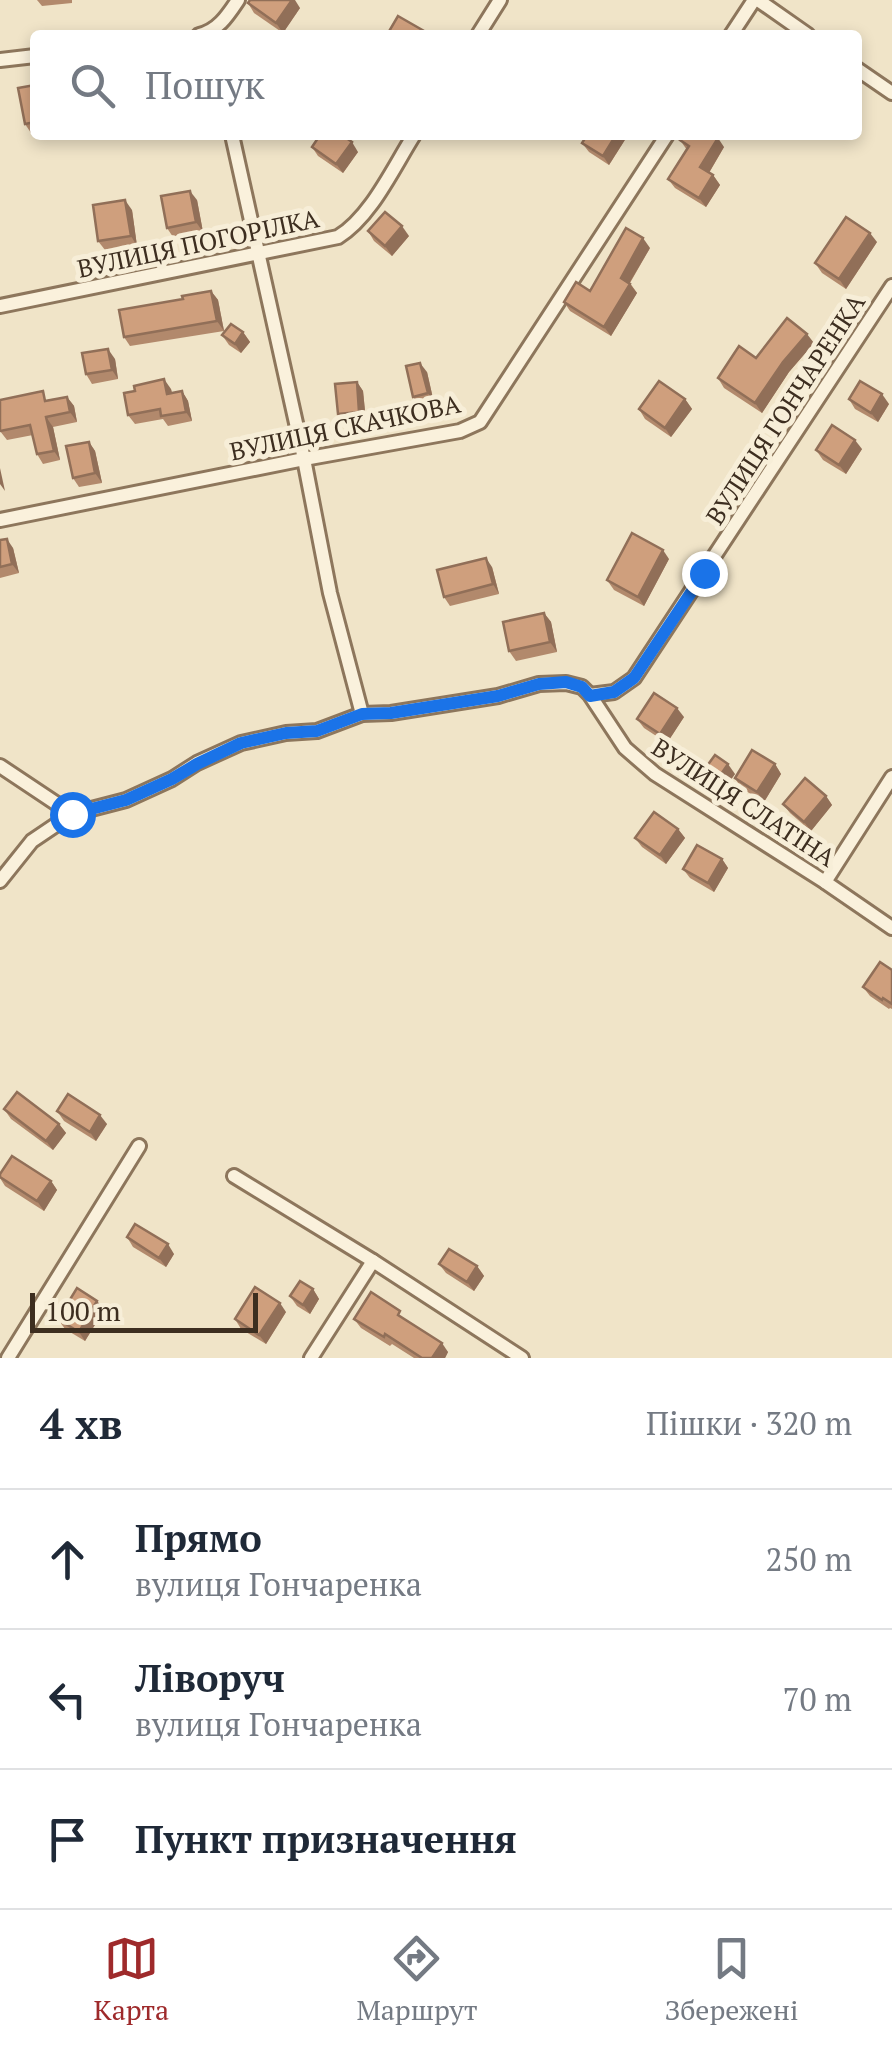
<!DOCTYPE html>
<html lang="uk">
<meta charset="utf-8">
<style>
:root{--surface:#fff;--page:#f6f6f7;--text:#1f2937;--muted:#747a83;--line:#e0e1e3;--accent:#9e2a2b}
body{margin:0;font-family:"PT Serif",serif;background:var(--page);color:var(--text)}
.scale{position:absolute;left:30px;bottom:25px;width:228px;box-sizing:border-box;padding-left:10px;border:5px solid #3d2e20;border-top:0;font-size:28px;line-height:35px;white-space:nowrap;color:#3d2e20;-webkit-text-stroke:8px #f7eed8;paint-order:stroke}
.stop{position:absolute;width:30px;height:30px;margin:-22px;border:8px solid #1a73e8;border-radius:50%;background:#fff}
.stop.end{background:#1a73e8;border-color:#fff;box-shadow:0 2px 10px #0008}
.list{margin:0;padding:0;list-style:none}
h2{display:flex;justify-content:space-between;align-items:center;height:130px;margin:0;padding:0 40px;font-size:42px}
h2 small{font-size:32px;font-weight:400;color:var(--muted)}
.list li{display:grid;grid-template-columns:65px 1fr auto;gap:30px;align-items:center;box-sizing:border-box;height:140px;padding:0 40px;border-top:2px solid var(--line)}
.list b{display:block;font-size:38px;white-space:nowrap}
.list p{margin:0;font-size:32px;white-space:nowrap;color:var(--muted)}
.list em{font-size:32px;font-style:normal;color:var(--muted)}
.icon{flex:none;width:55px;height:55px;fill:none;stroke:currentColor;stroke-width:2;stroke-linecap:round;stroke-linejoin:round}
.map{position:relative;flex:none;width:892px;height:1358px;overflow:hidden}
.search{position:absolute;background:var(--surface);box-shadow:0 5px 15px #0003;left:30px;right:30px;top:30px;height:110px;display:flex;align-items:center;gap:25px;box-sizing:border-box;padding:0 35px;border-radius:10px;color:var(--muted);font-size:38px}
.sheet{height:550px;background:var(--surface)}
nav{display:flex;justify-content:space-around;align-items:center;box-sizing:border-box;height:140px;border-top:2px solid var(--line);background:var(--surface);font-size:28px;color:var(--muted)}
nav a{display:grid;justify-items:center;gap:5px}
nav .on{color:var(--accent)}
.map>svg:first-child{display:block}
.lines{fill:none;stroke-linecap:round;stroke-linejoin:round}
.street-casing{stroke:#8d765c;stroke-width:18}
.street{stroke:#faf1dc;stroke-width:12}
.wall{fill:#b2896c}
.shaded-wall{fill:#916f58}
.building{fill:#cf9f7d;stroke:#916f58;stroke-width:2.5}
.route{stroke:#1a73e8;stroke-width:12}
.labels{text-anchor:middle;dominant-baseline:central;stroke-width:10;stroke-linejoin:round;paint-order:stroke}
.street-label{font-size:25px;fill:#3d2e20;stroke:#f7eed8}
</style>
<div class="map">
<svg width="892" height="1358" viewBox="0 0 892 1358">
<rect width="100%" height="100%" fill="#f0e4c8"/>
<g class="lines">
<g class="street-casing">
<g id="street">
<polyline points="758,0 808,35"/>
<path d="M199 35C218 31 228 15 238 0"/>
<polyline points="478,35 500,0"/>
<polyline points="731,35 754,0"/>
<polyline points="0,60 35,56"/>
<polyline points="857,69 892,93"/>
<polyline points="232,135 304,459 330,593 362,714"/>
<path d="M0 306 338 237C371 217 393 168 414 135"/>
<polyline points="0,520 304,459 460,431 480,422 667,135"/>
<polyline points="590,695 614,692 634,678 892,286"/>
<polyline points="0,766 72,814"/>
<polyline points="0,881 32,841 72,814 126,800 172,779 197,763 241,743 286,733 317,731 362,714 391,713 498,696 539,684 566,683 582,687 590,695 625,748 655,774 825,882 892,928"/>
<polyline points="825,882 892,777"/>
<polyline points="234,1176 373,1261"/>
<polyline points="8,1358 139,1146"/>
<polyline points="311,1358 373,1261 522,1358"/>
</g>
</g>
<use href="#street" class="street"/>
</g>
<g class="wall">
<polygon points="37,0 72,0 72,3 42,6"/>
<polygon points="248,3 300,8 283,33 254,13"/>
<polygon points="35,85 35,133 31,133 25,124"/>
<polygon points="628,135 609,165 589,152 582,143"/>
<polygon points="680,140 724,147 709,173 713,175 720,185 706,207 675,188 668,179 687,150"/>
<polygon points="312,147 358,152 343,173 318,156"/>
<polygon points="197,200 203,232 173,237 167,228"/>
<polygon points="132,210 137,246 105,250 98,241"/>
<polygon points="368,231 409,236 392,256 374,241"/>
<polygon points="877,242 846,289 822,273 815,263"/>
<polygon points="650,248 630,283 637,293 611,336 570,311 564,302 590,291"/>
<polygon points="211,291 218,300 224,331 130,346 124,337 183,299"/>
<polygon points="243,332 250,342 241,353 229,345 222,335"/>
<polygon points="814,343 789,372 762,413 724,388 718,378 756,358"/>
<polygon points="115,359 118,379 92,384 86,374"/>
<polygon points="427,372 434,403 420,406 413,397"/>
<polygon points="357,382 363,391 366,421 344,423 338,414"/>
<polygon points="171,389 172,393 182,391 188,401 192,421 168,426 163,419 135,424 128,415"/>
<polygon points="67,397 74,406 77,422 53,427 60,460 43,464 37,454 33,435 7,440 0,431 0,398 0,400 49,401"/>
<polygon points="685,399 692,409 671,437 645,419 639,409"/>
<polygon points="849,399 889,404 878,422 855,409"/>
<polygon points="89,442 95,451 102,483 79,487 73,478"/>
<polygon points="862,449 846,474 823,460 816,450"/>
<polygon points="0,540 13,548 19,573 0,578"/>
<polygon points="669,559 644,606 614,590 607,580"/>
<polygon points="492,567 499,594 450,606 444,597"/>
<polygon points="544,613 551,622 557,652 516,661 509,651"/>
<polygon points="684,717 667,743 644,728 637,719"/>
<polygon points="775,764 781,774 764,802 741,788 735,778"/>
<polygon points="704,770 735,774 724,789 710,780"/>
<polygon points="826,796 832,805 811,831 790,813 783,804"/>
<polygon points="678,829 685,838 666,864 642,847 635,838"/>
<polygon points="722,859 728,868 714,892 690,878 683,869"/>
<polygon points="892,970 892,1009 890,1008 889,1009 870,996 863,987"/>
<polygon points="4,1109 59,1124 66,1133 53,1150 11,1119"/>
<polygon points="57,1111 107,1124 96,1141 64,1121"/>
<polygon points="0,1174 51,1181 57,1190 44,1211 5,1186 0,1178"/>
<polygon points="127,1237 174,1254 166,1267 133,1247"/>
<polygon points="439,1264 477,1266 484,1276 474,1291 446,1273"/>
<polygon points="313,1289 319,1299 310,1314 297,1306 290,1296"/>
<polygon points="97,1301 104,1310 85,1341 65,1329 58,1319"/>
<polygon points="286,1312 266,1344 241,1329 235,1319"/>
<polygon points="354,1319 407,1321 448,1352 445,1358 414,1358 392,1344 390,1346 361,1328"/>
</g>
<g class="shaded-wall">
<polygon points="292,0 295,0 300,8 283,33 276,23"/>
<polygon points="616,135 628,135 609,165 603,156"/>
<polygon points="718,138 724,147 707,176 700,167"/>
<polygon points="352,142 358,152 343,173 336,164"/>
<polygon points="713,175 720,185 706,207 699,198"/>
<polygon points="190,191 197,200 203,232 196,222"/>
<polygon points="125,200 132,210 137,246 131,236"/>
<polygon points="402,226 409,236 392,256 385,246"/>
<polygon points="870,233 877,242 846,289 839,279"/>
<polygon points="643,238 650,248 627,287 621,278"/>
<polygon points="630,284 637,293 611,336 604,327"/>
<polygon points="211,291 218,300 224,331 217,321"/>
<polygon points="243,332 250,342 241,353 235,344"/>
<polygon points="807,334 814,343 789,372 762,413 755,403 783,362"/>
<polygon points="108,349 115,359 118,379 112,370"/>
<polygon points="420,363 427,372 434,403 428,393"/>
<polygon points="164,379 171,389 174,403 167,394"/>
<polygon points="357,382 363,391 366,421 359,412"/>
<polygon points="182,391 188,401 192,421 186,412"/>
<polygon points="882,394 889,404 878,422 871,413"/>
<polygon points="67,397 74,406 77,422 70,412"/>
<polygon points="685,399 692,409 671,437 665,428"/>
<polygon points="46,417 53,427 60,460 54,451"/>
<polygon points="855,440 862,449 846,474 839,465"/>
<polygon points="89,442 95,451 102,483 95,473"/>
<polygon points="0,468 5,491 0,484"/>
<polygon points="7,539 13,548 19,573 12,564"/>
<polygon points="663,550 669,559 644,606 638,597"/>
<polygon points="486,558 492,567 499,594 493,584"/>
<polygon points="544,613 551,622 557,652 550,642"/>
<polygon points="677,708 684,717 667,743 660,734"/>
<polygon points="728,764 735,774 724,789 717,780"/>
<polygon points="775,764 781,774 764,802 757,792"/>
<polygon points="826,796 832,805 811,831 804,822"/>
<polygon points="678,829 685,838 666,864 660,855"/>
<polygon points="722,859 728,868 714,892 708,883"/>
<polygon points="100,1115 107,1124 96,1141 90,1132"/>
<polygon points="59,1124 66,1133 53,1150 46,1141"/>
<polygon points="51,1181 57,1190 44,1211 37,1201"/>
<polygon points="168,1244 174,1254 166,1267 159,1258"/>
<polygon points="477,1266 484,1276 474,1291 467,1282"/>
<polygon points="313,1289 319,1299 310,1314 303,1305"/>
<polygon points="97,1301 104,1310 85,1341 79,1332"/>
<polygon points="280,1303 286,1312 266,1344 259,1335"/>
<polygon points="442,1343 448,1352 445,1358 432,1358"/>
</g>
<g class="building">
<polygon points="250,0 292,0 276,23 248,3"/>
<polygon points="398,16 431,35 391,35 388,33"/>
<polygon points="35,85 35,122 25,124 18,88"/>
<polygon points="320,135 342,135 352,142 336,164 312,147"/>
<polygon points="587,135 616,135 603,156 582,143"/>
<polygon points="683,135 713,135 718,138 700,167 713,175 699,198 668,179 689,146 680,140"/>
<polygon points="190,191 196,222 167,228 161,196"/>
<polygon points="125,200 131,236 98,241 93,205"/>
<polygon points="385,212 402,226 385,246 368,231"/>
<polygon points="846,217 870,233 839,279 815,263"/>
<polygon points="626,228 643,238 621,278 630,284 604,327 564,302 576,282 590,291"/>
<polygon points="211,291 217,321 124,337 119,310 183,299 182,296"/>
<polygon points="787,318 807,334 783,362 755,403 718,378 739,346 756,358"/>
<polygon points="231,324 243,332 235,344 222,335"/>
<polygon points="108,349 112,370 86,374 82,353"/>
<polygon points="420,363 428,393 413,397 406,366"/>
<polygon points="164,379 167,394 182,391 186,412 161,416 160,409 128,415 124,393 135,391 134,386"/>
<polygon points="659,381 685,399 665,428 639,409"/>
<polygon points="860,381 882,394 871,413 849,399"/>
<polygon points="357,382 359,412 338,414 335,384"/>
<polygon points="43,391 45,401 67,397 70,412 46,417 54,451 37,454 30,425 0,431 0,400"/>
<polygon points="832,425 855,440 839,465 816,450"/>
<polygon points="89,442 95,473 73,478 66,446"/>
<polygon points="632,533 663,550 638,597 607,580"/>
<polygon points="7,539 12,564 0,567 0,540"/>
<polygon points="486,558 493,584 444,597 437,570"/>
<polygon points="544,613 550,642 509,651 503,622"/>
<polygon points="654,693 677,708 660,734 637,719"/>
<polygon points="752,750 775,764 757,792 735,778"/>
<polygon points="715,755 728,764 717,780 704,770"/>
<polygon points="805,778 826,796 804,822 783,804"/>
<polygon points="654,812 678,829 660,855 635,838"/>
<polygon points="697,845 722,859 708,883 683,869"/>
<polygon points="880,962 892,970 892,1004 883,998 882,1000 863,987"/>
<polygon points="17,1092 59,1124 46,1141 4,1109"/>
<polygon points="68,1094 100,1115 90,1132 57,1111"/>
<polygon points="12,1156 51,1181 37,1201 0,1177 0,1174"/>
<polygon points="135,1224 168,1244 159,1258 127,1237"/>
<polygon points="449,1249 477,1266 467,1282 439,1264"/>
<polygon points="300,1281 313,1289 303,1305 290,1296"/>
<polygon points="255,1287 280,1303 259,1335 235,1319"/>
<polygon points="77,1288 97,1301 79,1332 58,1319"/>
<polygon points="371,1292 400,1311 398,1315 442,1343 432,1358 422,1358 385,1334 384,1337 354,1319"/>
</g>
<g class="lines">
<polyline class="route" points="72,814 126,800 172,779 197,764 241,743 286,733 317,731 362,714 391,713 498,696 539,684 566,682 582,687 590,696 614,692 634,678 704,573"/>
</g>
<g class="labels">
<g class="street-label">
<text transform="translate(198 243) rotate(-12)">ВУЛИЦЯ ПОГОРІЛКА</text>
<text transform="translate(785 409) rotate(-57)">ВУЛИЦЯ ГОНЧАРЕНКА</text>
<text transform="translate(345 427) rotate(-12)">ВУЛИЦЯ СКАЧКОВА</text>
<text transform="translate(744 802) rotate(33)">ВУЛИЦЯ СЛАТІНА</text>
</g>
</g>
</svg>
<div class="scale">100 m</div>
<div class="stop" style="left:72px;top:814px"></div>
<div class="stop end" style="left:704px;top:573px"></div>
<div class="search"><svg class="icon" aria-label="search" viewBox="0 0 24 24"><circle cx="10" cy="10" r="6"/><path d="M15 15l6 6"/></svg>Пошук</div>
</div>
<section class="sheet">
<h2>4 хв<small>Пішки · 320 m</small></h2>
<ul class="list">
<li><svg class="icon" aria-label="ahead" viewBox="0 0 24 24"><path d="M12 20V5M6 11l6-6 6 6"/></svg><div><b>Прямо</b><p>вулиця Гончаренка</p></div><em>250 m</em></li>
<li><svg class="icon" aria-label="left" viewBox="0 0 24 24"><path d="M17 20v-9H6M10 6l-5 5 5 5"/></svg><div><b>Ліворуч</b><p>вулиця Гончаренка</p></div><em>70 m</em></li>
<li><svg class="icon" aria-label="arrive" viewBox="0 0 24 24"><path d="M6 21V4h12l-3 4 3 4H6"/></svg><div><b>Пункт призначення</b></div></li>
</ul>
</section>
<nav>
<a class="on"><svg class="icon" aria-label="map" viewBox="0 0 24 24"><path d="M3 6l6-2 6 2 6-2v14l-6 2-6-2-6 2zM9 4v14M15 6v14"/></svg>Карта</a>
<a><svg class="icon" aria-label="directions" viewBox="0 0 24 24"><path d="M12 3l9 9-9 9-9-9zM9 14v-3h6M13 9l2 2-2 2"/></svg>Маршрут</a>
<a><svg class="icon" aria-label="saved" viewBox="0 0 24 24"><path d="M7 4h10v16l-5-4-5 4z"/></svg>Збережені</a>
</nav>
